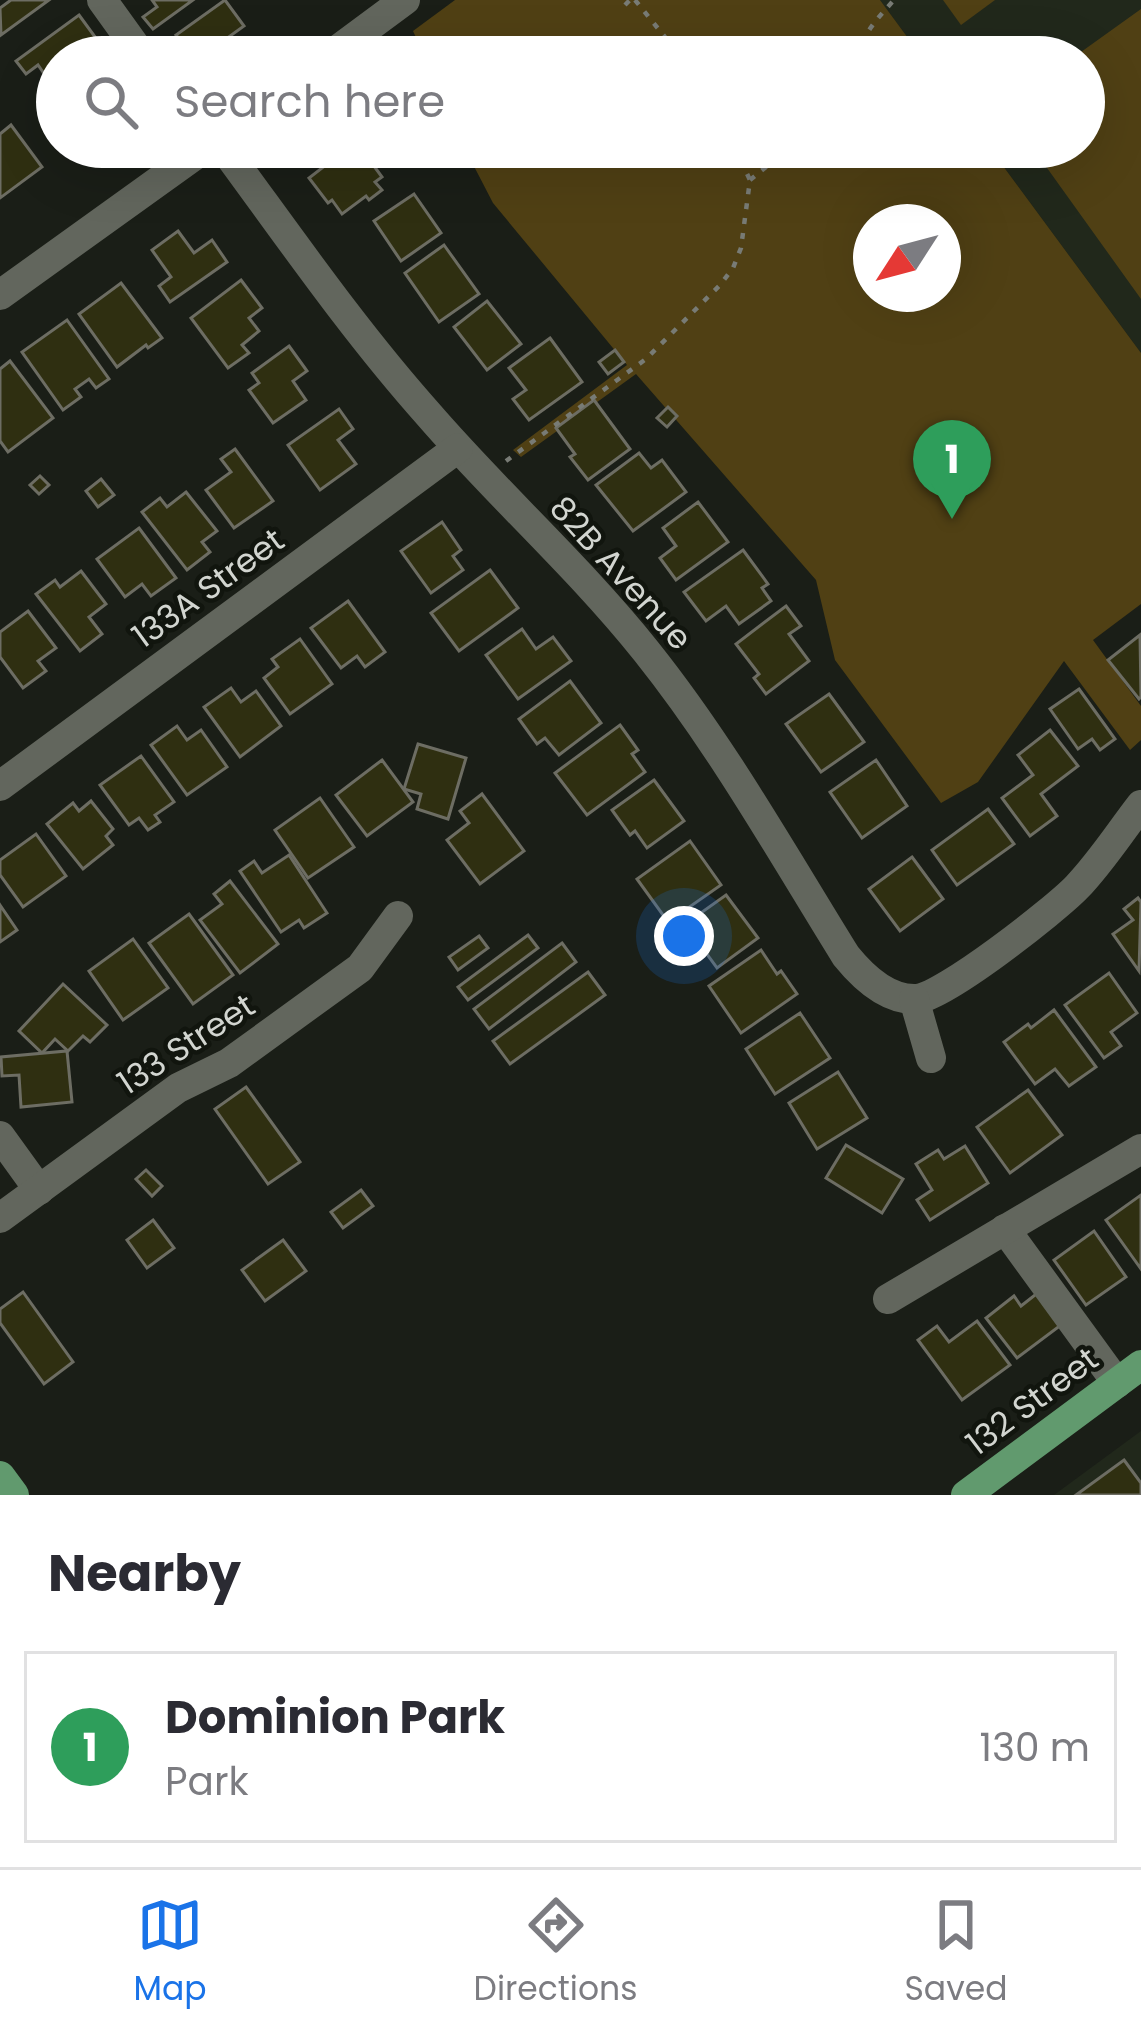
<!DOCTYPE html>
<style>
:root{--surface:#fff;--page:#f2f2f3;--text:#2b2b33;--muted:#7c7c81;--line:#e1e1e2;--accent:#1a73e8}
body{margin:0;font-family:Poppins,sans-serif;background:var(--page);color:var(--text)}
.compass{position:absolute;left:853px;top:204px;width:108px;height:108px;border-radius:50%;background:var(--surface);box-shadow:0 12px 48px #0002;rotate:234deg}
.you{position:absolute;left:684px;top:936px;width:42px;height:42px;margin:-30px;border:9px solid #fff;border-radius:50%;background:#1a73e8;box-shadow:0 0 0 18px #1a73e833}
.badge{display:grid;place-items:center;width:78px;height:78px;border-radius:50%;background:var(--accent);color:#fff;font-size:39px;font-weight:700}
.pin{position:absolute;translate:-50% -99px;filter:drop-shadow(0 3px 6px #0008)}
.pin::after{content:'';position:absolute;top:63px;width:42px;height:36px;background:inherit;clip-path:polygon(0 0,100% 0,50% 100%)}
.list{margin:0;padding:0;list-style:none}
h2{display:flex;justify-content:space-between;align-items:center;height:156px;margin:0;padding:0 48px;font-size:51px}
h2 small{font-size:39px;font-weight:400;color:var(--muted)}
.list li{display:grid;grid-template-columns:78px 1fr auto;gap:36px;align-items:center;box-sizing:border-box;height:192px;margin:0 24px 24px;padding:0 24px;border:3px solid var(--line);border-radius:0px}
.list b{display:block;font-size:45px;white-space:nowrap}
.list p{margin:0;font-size:39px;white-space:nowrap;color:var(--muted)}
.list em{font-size:39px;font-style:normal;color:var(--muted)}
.icon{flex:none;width:66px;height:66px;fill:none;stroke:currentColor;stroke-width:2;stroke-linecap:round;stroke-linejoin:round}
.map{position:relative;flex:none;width:1141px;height:1495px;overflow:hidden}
.search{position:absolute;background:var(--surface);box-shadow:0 12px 48px #0002;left:36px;right:36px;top:36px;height:132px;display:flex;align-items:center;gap:30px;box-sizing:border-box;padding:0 42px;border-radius:66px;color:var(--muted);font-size:45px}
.sheet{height:372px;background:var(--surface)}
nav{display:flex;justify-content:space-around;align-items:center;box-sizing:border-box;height:168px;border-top:3px solid var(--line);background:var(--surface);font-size:33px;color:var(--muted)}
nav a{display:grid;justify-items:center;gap:6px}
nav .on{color:var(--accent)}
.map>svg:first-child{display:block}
.built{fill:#21281b}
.green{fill:#504014;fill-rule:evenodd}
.building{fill:#2f2f11;stroke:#6d6d63;stroke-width:3}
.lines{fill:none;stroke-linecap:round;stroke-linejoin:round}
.path{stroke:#787b75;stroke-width:4.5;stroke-dasharray:6 9;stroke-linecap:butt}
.minor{stroke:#62665d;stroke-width:30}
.major{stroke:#619a6e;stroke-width:30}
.labels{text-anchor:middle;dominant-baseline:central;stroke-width:9;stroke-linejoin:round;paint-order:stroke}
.street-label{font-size:33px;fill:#d2d5d0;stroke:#11150e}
</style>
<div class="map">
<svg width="1141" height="1495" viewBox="0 0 1141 1495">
<rect width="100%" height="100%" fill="#1a1e17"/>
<g class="built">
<polygon points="880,0 1141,0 1141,353 989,147 1084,147 1084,57 922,57"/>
<polygon points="1141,1431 1141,1495 1054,1495"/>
</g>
<g class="green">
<polygon points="455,0 880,0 922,57 425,57 413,31"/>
<polygon points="943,0 995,0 961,25"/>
<polygon points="1141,9 1141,299 1032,147 1084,147 1084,57 1074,57"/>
<path d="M464 147H989L1141 353V604L1093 640 1141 706V740L1130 750 1064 661 978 782 941 803 835 660 816 580 636 374 521 457 513 450 627 365 493 203ZM871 222H943V294H871Z"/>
</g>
<g class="building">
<polygon points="11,0 49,0 1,35 0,8"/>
<polygon points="152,0 193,0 153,29 143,17 157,7"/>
<polygon points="225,0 244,26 201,57 174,57 186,48 176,35"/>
<polygon points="79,15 98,41 77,57 57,57 57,71 47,78 38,65 26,74 16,61"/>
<polygon points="11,125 42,167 0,198 0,134"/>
<polygon points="322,147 360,147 382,177 375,182 382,190 369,200 366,196 342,214 332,200 328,203 309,178 326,165 320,156 325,151"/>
<polygon points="390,147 416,147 399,159"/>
<polygon points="414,194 441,233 401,261 374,221"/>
<polygon points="178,231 194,253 212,240 227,262 170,302 159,286 171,277 152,250"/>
<polygon points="444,245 479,294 439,322 405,273"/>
<polygon points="241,280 262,308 249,318 259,331 242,345 249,353 228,368 191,318"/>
<polygon points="121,283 162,338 148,348 146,345 117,367 79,314"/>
<polygon points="487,301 521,344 487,370 454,327"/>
<polygon points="67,320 109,379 96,388 89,379 75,389 81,397 63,410 22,352"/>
<polygon points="550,338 582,382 529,420 513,399 526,390 509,368"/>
<polygon points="289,346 307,371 293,381 306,400 273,423 249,390 259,383 252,373"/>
<polygon points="615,350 624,362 608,374 599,362"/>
<polygon points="10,361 53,418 8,452 0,441 0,369"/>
<polygon points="594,400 630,449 588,480 570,457 575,454 556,428"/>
<polygon points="668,407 677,416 667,427 657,418"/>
<polygon points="339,409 353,429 338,440 356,464 320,490 288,445"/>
<polygon points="235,449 273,501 234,528 206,490 231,472 221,459"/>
<polygon points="639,453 651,468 662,460 686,492 633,531 596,485"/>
<polygon points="40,476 49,485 39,494 30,485"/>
<polygon points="101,479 114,495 98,507 86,491"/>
<polygon points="186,492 217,531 202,542 210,552 187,570 142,512 160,498 167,507"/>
<polygon points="698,502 728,542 676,580 660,558 676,546 663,528"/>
<polygon points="442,522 461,550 453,556 463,570 431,593 401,551"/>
<polygon points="139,528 176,578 151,596 142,584 125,597 97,559"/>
<polygon points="743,550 768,584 762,588 771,601 739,624 726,606 706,621 684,592"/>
<polygon points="490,570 518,608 459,651 431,613"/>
<polygon points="81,571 106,604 89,617 102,634 80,651 36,594 55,580 60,587"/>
<polygon points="348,601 385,652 365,667 357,656 341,668 311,628"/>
<polygon points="786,606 801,626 789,634 809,661 766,694 754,678 759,674 736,644"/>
<polygon points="28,611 56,648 38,661 46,671 23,688 0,657 0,632"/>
<polygon points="522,629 536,649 553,637 571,661 518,699 486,655"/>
<polygon points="1140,635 1141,697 1139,699 1108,660"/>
<polygon points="300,639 332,684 290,714 264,678 278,667 272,659"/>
<polygon points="570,681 601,723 559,755 545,738 537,744 519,719"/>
<polygon points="231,688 241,702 256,691 281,726 240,757 204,707"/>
<polygon points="1079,689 1115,739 1100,750 1092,739 1078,749 1050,709"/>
<polygon points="829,694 864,742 821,772 786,724"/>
<polygon points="620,725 638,750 632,754 645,772 587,815 555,773"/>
<polygon points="177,726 187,740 201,730 227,767 187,795 151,745"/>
<polygon points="1050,730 1078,766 1041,794 1057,816 1030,836 1002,798 1033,775 1018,755"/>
<polygon points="418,744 466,758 448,819 417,809 421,794 404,789"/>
<polygon points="141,756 174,802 155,815 160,822 148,830 139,818 129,825 100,785"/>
<polygon points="382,760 413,802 367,836 336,795"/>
<polygon points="876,760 907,806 862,838 830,792"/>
<polygon points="654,780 684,821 647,848 635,831 630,835 612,810"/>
<polygon points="482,794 524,851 480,884 447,840 469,823 460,811"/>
<polygon points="320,798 354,847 308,878 275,830"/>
<polygon points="91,801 113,829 106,836 113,845 83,869 47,824 73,803 79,811"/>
<polygon points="988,809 1014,844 957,885 932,850"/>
<polygon points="36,834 66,876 23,907 0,875 0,860"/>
<polygon points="690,841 721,885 668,922 637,879"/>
<polygon points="289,855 327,913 304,928 299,920 281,932 240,871 254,861 262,873"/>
<polygon points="912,857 943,899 900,931 869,889"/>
<polygon points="230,881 278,944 240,973 200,920 222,904 214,894"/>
<polygon points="726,895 758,938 717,968 704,950 693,958 674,932"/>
<polygon points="1138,898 1141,902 1139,971 1113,934 1133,920 1124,909"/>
<polygon points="0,905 17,930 0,942"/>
<polygon points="189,914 233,975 193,1004 149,943"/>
<polygon points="528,935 538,948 468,1000 458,987"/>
<polygon points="479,936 488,948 458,970 449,957"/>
<polygon points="133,939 168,988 123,1020 89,971"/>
<polygon points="562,943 576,962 489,1029 474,1009"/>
<polygon points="761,950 777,974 781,971 797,994 741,1033 709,986"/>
<polygon points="588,972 605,995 510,1064 493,1041"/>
<polygon points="1109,973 1137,1013 1111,1032 1121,1046 1104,1058 1065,1005"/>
<polygon points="63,984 107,1025 90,1042 83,1036 68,1051 55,1039 42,1053 19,1031"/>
<polygon points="1054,1010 1096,1067 1069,1086 1055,1069 1035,1084 1004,1042 1028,1024 1031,1028"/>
<polygon points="800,1013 830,1058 775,1094 746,1049"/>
<polygon points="67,1051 72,1102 21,1107 19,1075 2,1076 1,1057"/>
<polygon points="838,1072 867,1118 817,1149 789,1103"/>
<polygon points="246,1087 300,1162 268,1184 215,1109"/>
<polygon points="1028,1090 1062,1135 1010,1173 977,1127"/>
<polygon points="846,1145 903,1179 882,1213 826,1178"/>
<polygon points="965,1146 988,1183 930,1220 917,1200 932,1190 916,1164 938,1150 944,1159"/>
<polygon points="146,1170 162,1186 152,1196 136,1179"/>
<polygon points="361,1190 373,1206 343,1228 331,1212"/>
<polygon points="1141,1195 1141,1269 1106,1220"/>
<polygon points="153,1220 174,1248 147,1268 127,1240"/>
<polygon points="1094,1231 1126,1277 1086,1305 1054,1260"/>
<polygon points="283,1240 306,1271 265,1301 242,1270"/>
<polygon points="1040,1291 1065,1322 1017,1358 986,1318 1014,1296 1021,1306"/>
<polygon points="23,1292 73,1362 44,1384 0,1323 0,1309"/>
<polygon points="977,1321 1010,1365 962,1400 918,1340 937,1326 949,1342"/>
<polygon points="1124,1460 1141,1483 1141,1495 1076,1495"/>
</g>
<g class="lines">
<g class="path">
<polyline points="635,0 681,57"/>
<polyline points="625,5 630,0"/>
<path d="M857 57C864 32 877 19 894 0"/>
<polyline points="750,180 791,147"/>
<polyline points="506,461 646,359 720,285 733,268 741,248 750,180 734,147"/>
</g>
<g class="minor">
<polyline points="102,0 143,57"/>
<polyline points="328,57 405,0"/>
<path d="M223 147C290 238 354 331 429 415 499 496 579 567 646 651 722 746 782 853 846 956 863 977 887 1000 916 999 943 998 1056 909 1077 887 1101 862 1120 832 1141 805"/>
<polyline points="0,295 206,147"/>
<polyline points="0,786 458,448"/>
<polyline points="914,999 931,1058"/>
<polyline points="0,1136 39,1190"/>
<polyline points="0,1218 178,1088 229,1063 360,968 398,916"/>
<polyline points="1005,1229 1117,1383"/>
<polyline points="888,1299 1141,1149"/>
</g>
<g class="major">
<polyline points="0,1476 14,1495"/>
<polyline points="966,1495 1141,1365"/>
</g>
</g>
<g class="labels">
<g class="street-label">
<text transform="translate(621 573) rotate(48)">82B Avenue</text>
<text transform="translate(208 588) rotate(-36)">133A Street</text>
<text transform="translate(186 1044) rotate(-33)">133 Street</text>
<text transform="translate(1032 1401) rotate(-37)">132 Street</text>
</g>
</g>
</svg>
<svg class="compass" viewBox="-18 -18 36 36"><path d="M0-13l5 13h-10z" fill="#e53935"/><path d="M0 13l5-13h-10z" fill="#7c7c81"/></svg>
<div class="you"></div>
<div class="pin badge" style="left:952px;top:519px;background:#2e9e5b">1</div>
<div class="search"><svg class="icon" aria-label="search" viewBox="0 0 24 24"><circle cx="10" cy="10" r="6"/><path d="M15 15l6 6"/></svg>Search here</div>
</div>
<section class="sheet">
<h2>Nearby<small></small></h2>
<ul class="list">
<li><span class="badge" style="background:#2e9e5b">1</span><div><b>Dominion Park</b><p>Park</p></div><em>130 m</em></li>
</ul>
</section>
<nav>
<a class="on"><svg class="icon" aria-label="map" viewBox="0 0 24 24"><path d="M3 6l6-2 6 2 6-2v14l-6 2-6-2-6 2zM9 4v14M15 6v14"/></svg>Map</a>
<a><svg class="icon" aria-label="directions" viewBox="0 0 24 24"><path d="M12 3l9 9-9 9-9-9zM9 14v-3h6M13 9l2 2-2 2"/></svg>Directions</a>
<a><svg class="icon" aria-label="saved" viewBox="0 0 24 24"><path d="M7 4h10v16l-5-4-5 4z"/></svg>Saved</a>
</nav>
